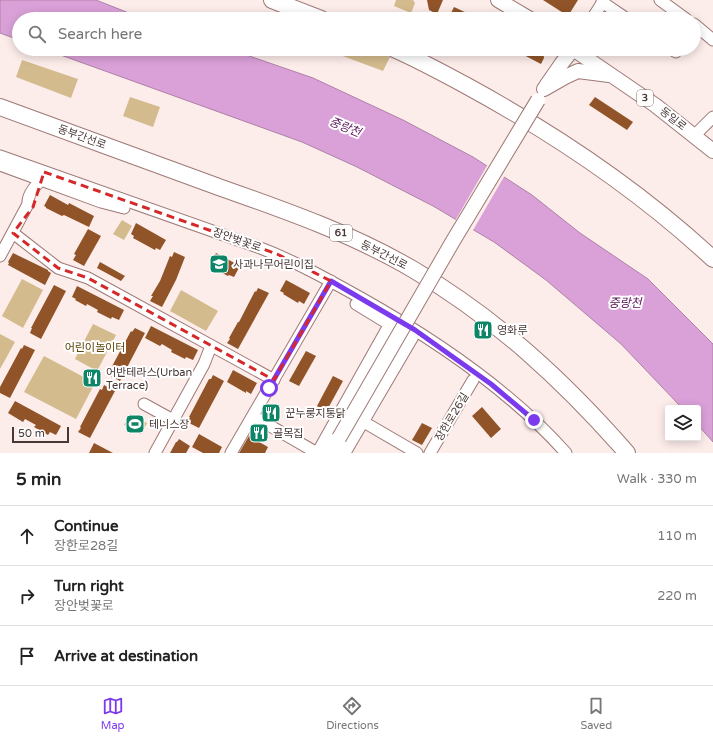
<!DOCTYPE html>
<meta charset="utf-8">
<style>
:root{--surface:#fff;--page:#f6f6f6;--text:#222;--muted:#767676;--line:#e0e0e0;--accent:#7c3aed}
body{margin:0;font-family:"Varela Round","Noto Sans KR",sans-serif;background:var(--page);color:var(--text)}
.controls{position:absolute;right:12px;bottom:12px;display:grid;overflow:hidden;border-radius:4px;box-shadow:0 2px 10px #0003}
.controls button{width:36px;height:36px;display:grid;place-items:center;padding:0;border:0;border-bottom:1px solid var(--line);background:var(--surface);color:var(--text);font:20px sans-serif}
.scale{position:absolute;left:12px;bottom:10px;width:57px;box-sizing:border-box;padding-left:4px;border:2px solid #473735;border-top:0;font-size:11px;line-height:14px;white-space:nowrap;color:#473735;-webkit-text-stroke:3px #fff;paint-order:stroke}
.stop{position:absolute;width:12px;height:12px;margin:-9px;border:3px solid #7c3aed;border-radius:50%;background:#fff}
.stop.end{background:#7c3aed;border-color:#fff;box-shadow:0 1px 4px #0008}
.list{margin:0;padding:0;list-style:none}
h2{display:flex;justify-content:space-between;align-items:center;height:52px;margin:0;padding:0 16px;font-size:17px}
h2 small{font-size:13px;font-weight:400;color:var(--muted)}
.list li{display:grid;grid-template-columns:26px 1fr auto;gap:12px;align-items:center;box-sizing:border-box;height:60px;padding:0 16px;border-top:1px solid var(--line)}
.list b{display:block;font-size:15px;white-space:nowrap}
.list p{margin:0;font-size:13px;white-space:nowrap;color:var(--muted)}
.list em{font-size:13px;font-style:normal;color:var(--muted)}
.icon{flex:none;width:22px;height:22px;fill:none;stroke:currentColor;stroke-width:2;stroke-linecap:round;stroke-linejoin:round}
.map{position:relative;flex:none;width:713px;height:453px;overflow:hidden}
.search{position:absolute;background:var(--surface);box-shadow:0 2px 10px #0003;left:12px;right:12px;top:12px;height:44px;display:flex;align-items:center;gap:10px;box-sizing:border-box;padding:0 14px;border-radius:22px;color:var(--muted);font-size:15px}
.sheet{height:232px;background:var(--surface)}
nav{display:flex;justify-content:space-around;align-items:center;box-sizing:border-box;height:56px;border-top:1px solid var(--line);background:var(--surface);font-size:11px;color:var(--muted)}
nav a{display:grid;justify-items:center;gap:2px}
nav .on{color:var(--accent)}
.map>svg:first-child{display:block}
.green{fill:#d3bb8d}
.water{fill:#daa1d8;stroke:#ae81a7}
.pier{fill:#fcecea}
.building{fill:#915428}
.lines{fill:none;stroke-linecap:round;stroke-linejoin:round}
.minor-casing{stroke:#9e7976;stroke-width:13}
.major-casing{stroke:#9e7976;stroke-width:16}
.highway-casing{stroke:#9e7976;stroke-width:18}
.minor{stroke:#fff;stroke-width:11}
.major{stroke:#fff;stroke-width:14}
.highway{stroke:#fff;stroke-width:16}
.major-bridge-casing{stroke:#9e7976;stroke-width:16;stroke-linecap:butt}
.major-bridge{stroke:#fff;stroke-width:14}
.route{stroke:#7c3aed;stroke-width:5}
.marked{fill:none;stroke:#d62828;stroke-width:3;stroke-dasharray:8 5;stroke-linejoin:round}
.labels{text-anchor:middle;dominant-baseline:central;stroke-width:4;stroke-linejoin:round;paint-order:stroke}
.shield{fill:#fff;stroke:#7e7372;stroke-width:1}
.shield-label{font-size:10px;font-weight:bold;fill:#473735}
.street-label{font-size:11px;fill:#473735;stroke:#fff}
.poi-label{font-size:11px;fill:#473735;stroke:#fff;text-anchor:start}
.park-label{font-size:11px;fill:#5d4409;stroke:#fff}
.water-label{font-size:12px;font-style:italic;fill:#581458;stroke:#fff}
</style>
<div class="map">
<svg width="713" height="453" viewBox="0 0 713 453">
<rect width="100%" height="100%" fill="#fcecea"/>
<g class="green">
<polygon points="396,0 413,0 415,3 411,13 394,6"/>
<polygon points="324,49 370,49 390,57 383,71"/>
<polygon points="22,60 78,79 71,98 16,77"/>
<polygon points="130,97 160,107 153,127 123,116"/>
<polygon points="122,220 132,226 124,240 113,234"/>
<polygon points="22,279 43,290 23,328 2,316"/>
<polygon points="181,290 218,311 206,331 170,311"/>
<polygon points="93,324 116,335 97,371 75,359"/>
<polygon points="0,334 15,342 0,369"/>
<polygon points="44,356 95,383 76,419 24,392"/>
<polygon points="130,414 147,423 141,434 124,425"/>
</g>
<g class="water">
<polygon points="0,0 96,0 144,19 19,19 19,40 0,33"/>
<polygon points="44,49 229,49 313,78 403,120 473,157 532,195 580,233 648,279 713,344 713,442 698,425 698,408 682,408 621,344 546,280 494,242 433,206 357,167 302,142"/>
</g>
<polygon class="pier" points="488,164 505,175 472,232 455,221"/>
<g class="building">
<polygon points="427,0 443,0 437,14 429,10"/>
<polygon points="543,0 578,0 568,16"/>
<polygon points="454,7 480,19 448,19"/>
<polygon points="503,49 540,49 543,50 544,58 541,64 518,52 516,56"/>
<polygon points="595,97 633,122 627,130 589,105"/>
<polygon points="50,195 68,205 69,203 94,216 89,227 64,215 62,216 46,208 46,207 44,206"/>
<polygon points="136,223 166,240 160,250 156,248 155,250 133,238 134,236 131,234"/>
<polygon points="88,229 101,236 84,266 73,260 76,255 74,254"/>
<polygon points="174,252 185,257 176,280 162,307 150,301 153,296 151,296 160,281 170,256 172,257"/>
<polygon points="13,253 48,270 48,271 51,273 45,285 8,265 9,263 8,262"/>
<polygon points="216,253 240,266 234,277 229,275 228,276 213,268 214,266 210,264"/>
<polygon points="100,262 125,276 121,281 97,268"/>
<polygon points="286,280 310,293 304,304 299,301 298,303 283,294 284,293 280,291"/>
<polygon points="54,285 66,291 41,339 30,333 32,328 31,328"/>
<polygon points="77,286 124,310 119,320 112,317 111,319 97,312 98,310 87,304 86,306 75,300 76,299 72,297"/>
<polygon points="258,288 269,293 238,349 227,343 230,339 229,338 238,322 239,322 255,291 256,292"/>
<polygon points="151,326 198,350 193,360 186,357 185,359 171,352 172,350 162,344 160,346 145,338"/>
<polygon points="135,328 145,333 120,381 109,375 112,370 110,370 131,331 132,332"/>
<polygon points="24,345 35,350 10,398 0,393 0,387 21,348 22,349"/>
<polygon points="306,351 316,356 299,386 289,381"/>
<polygon points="233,370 257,383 251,394 246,391 246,393 227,382"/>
<polygon points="213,375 224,381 199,428 187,422 190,417 189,417 209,379 211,379"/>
<polygon points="333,376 343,381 326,412 317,406"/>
<polygon points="104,385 115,391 90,438 78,432 81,428 80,427 100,389 102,390"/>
<polygon points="15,401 61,426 56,435 50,432 48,435 34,427 36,425 25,419 23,422 8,413"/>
<polygon points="482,407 501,429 491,438 472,416"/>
<polygon points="422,423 432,428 422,445 412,440"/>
<polygon points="199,434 222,447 219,453 203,453 192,447"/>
<polygon points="249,436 268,447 265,453 239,453"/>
<polygon points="179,439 190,446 186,453 170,453 176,442 177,442"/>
<polygon points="94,443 113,453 89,453"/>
</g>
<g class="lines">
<g class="minor-casing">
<g id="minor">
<polyline points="660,0 686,19"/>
<polyline points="602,2 627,19"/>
<polyline points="592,19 604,0"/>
<polyline points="694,24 713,40"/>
<polyline points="671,49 676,52 678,49"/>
<polyline points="694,136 713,117"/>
<path d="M0 156 255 246C293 260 327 279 361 298 434 339 511 391 566 453"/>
<polyline points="0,165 101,202 124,208"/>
<polyline points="13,233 58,268 88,278 274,380"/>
<path d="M0 256 28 204C27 195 35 186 41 180"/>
<polyline points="356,304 397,329"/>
<polyline points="144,404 173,420"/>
<polyline points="253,416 317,453"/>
<polyline points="362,421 417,453"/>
<polyline points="155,453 204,364 211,346"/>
<polyline points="231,453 331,281"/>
<polyline points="430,453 473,380"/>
</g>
</g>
<g class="major-casing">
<g id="major">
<polyline points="498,0 530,19"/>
<polyline points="573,49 655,105 713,151"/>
<polyline points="546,86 562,63 573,49"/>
<polyline points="544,89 565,77 578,71 609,75"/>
<polyline points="319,453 391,325"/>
<polyline points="330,453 339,438"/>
<polyline points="343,453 411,337"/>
</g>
</g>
<g class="highway-casing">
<g id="highway">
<polyline points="272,0 321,19"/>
<path d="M394 49C419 60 443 73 467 86 555 134 640 191 713 259"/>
<path d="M0 107C72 133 144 160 216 186 284 210 353 234 414 270 497 319 564 381 627 453"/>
</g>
</g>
<use href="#minor" class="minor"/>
<use href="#major" class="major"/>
<use href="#highway" class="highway"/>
<g class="major-bridge-casing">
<polyline id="major-bridge" points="339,438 453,241 538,100"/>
</g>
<use href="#major-bridge" class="major-bridge"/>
</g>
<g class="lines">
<polyline class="route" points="269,388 331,281 415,330 491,384 534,420"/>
</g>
<path class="marked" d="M44 172 277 254 331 281 274 380 88 278 58 268 13 233 33 207Z"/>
<defs>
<g id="school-square" transform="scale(1)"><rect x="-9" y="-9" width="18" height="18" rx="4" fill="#0c8667" stroke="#fff"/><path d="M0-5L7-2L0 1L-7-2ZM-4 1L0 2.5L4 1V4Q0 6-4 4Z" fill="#fff"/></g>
<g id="restaurant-square" transform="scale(1)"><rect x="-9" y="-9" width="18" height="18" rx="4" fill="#0c8667" stroke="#fff"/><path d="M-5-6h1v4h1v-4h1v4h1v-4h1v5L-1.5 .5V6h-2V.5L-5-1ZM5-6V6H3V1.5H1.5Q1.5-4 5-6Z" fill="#fff"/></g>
<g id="stadium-square" transform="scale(1)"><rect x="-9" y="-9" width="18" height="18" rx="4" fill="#0c8667" stroke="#fff"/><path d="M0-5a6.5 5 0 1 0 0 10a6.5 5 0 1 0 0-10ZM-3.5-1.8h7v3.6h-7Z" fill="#fff"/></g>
</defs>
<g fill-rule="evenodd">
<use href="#school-square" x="219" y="264"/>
<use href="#restaurant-square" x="483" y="330"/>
<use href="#restaurant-square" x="92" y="378"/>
<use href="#restaurant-square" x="271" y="413"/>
<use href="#stadium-square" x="135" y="424"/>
<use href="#restaurant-square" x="259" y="433"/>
</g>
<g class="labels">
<g class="shield">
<rect x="637" y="90" width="16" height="16" rx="3"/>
<rect x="330" y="225" width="22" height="16" rx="3"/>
</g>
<g class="shield-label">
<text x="645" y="98">3</text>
<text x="341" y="233">61</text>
</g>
<g class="street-label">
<text transform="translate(673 119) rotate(38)">동일로</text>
<text transform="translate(82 137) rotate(20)">동부간선로</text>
<text transform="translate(237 240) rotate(19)">장안벚꽃로</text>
<text transform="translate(384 255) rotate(27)">동부간선로</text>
<text transform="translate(452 417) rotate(-59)">장한로26길</text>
</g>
<g class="poi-label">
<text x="233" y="264">사과나무어린이집</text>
<text x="497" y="330">영화루</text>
<text x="106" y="372">어반테라스(Urban<tspan x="106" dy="13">Terrace)</tspan></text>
<text x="285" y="413">꾼누룽지통닭</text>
<text x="149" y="424">테니스장</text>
<text x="273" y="433">골목집</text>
</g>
<g class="park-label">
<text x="95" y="347">어린이놀이터</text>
</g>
<g class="water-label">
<text transform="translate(345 127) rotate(22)">중랑천</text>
<text x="625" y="303">중랑천</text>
</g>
</g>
</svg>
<div class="controls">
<button><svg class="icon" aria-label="layers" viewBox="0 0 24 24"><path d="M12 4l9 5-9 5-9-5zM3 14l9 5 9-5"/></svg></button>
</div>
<div class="scale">50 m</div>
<div class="stop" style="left:269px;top:388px"></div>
<div class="stop end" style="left:534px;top:420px"></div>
<div class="search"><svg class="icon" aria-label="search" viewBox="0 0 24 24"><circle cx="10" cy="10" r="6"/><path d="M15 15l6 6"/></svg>Search here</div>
</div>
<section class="sheet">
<h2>5 min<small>Walk · 330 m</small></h2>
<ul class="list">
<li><svg class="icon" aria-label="ahead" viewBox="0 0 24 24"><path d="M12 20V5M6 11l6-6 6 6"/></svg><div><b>Continue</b><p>장한로28길</p></div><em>110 m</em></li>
<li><svg class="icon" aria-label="right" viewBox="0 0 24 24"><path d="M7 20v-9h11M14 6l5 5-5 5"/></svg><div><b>Turn right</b><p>장안벚꽃로</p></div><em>220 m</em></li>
<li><svg class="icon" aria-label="arrive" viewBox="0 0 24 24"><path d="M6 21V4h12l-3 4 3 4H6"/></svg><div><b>Arrive at destination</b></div></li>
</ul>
</section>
<nav>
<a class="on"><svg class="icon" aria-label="map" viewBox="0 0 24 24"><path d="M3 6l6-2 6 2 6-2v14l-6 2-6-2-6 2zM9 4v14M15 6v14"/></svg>Map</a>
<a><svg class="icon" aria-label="directions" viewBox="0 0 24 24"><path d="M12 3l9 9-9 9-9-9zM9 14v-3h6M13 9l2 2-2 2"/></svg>Directions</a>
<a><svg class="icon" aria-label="saved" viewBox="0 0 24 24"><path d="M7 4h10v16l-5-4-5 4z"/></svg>Saved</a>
</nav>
